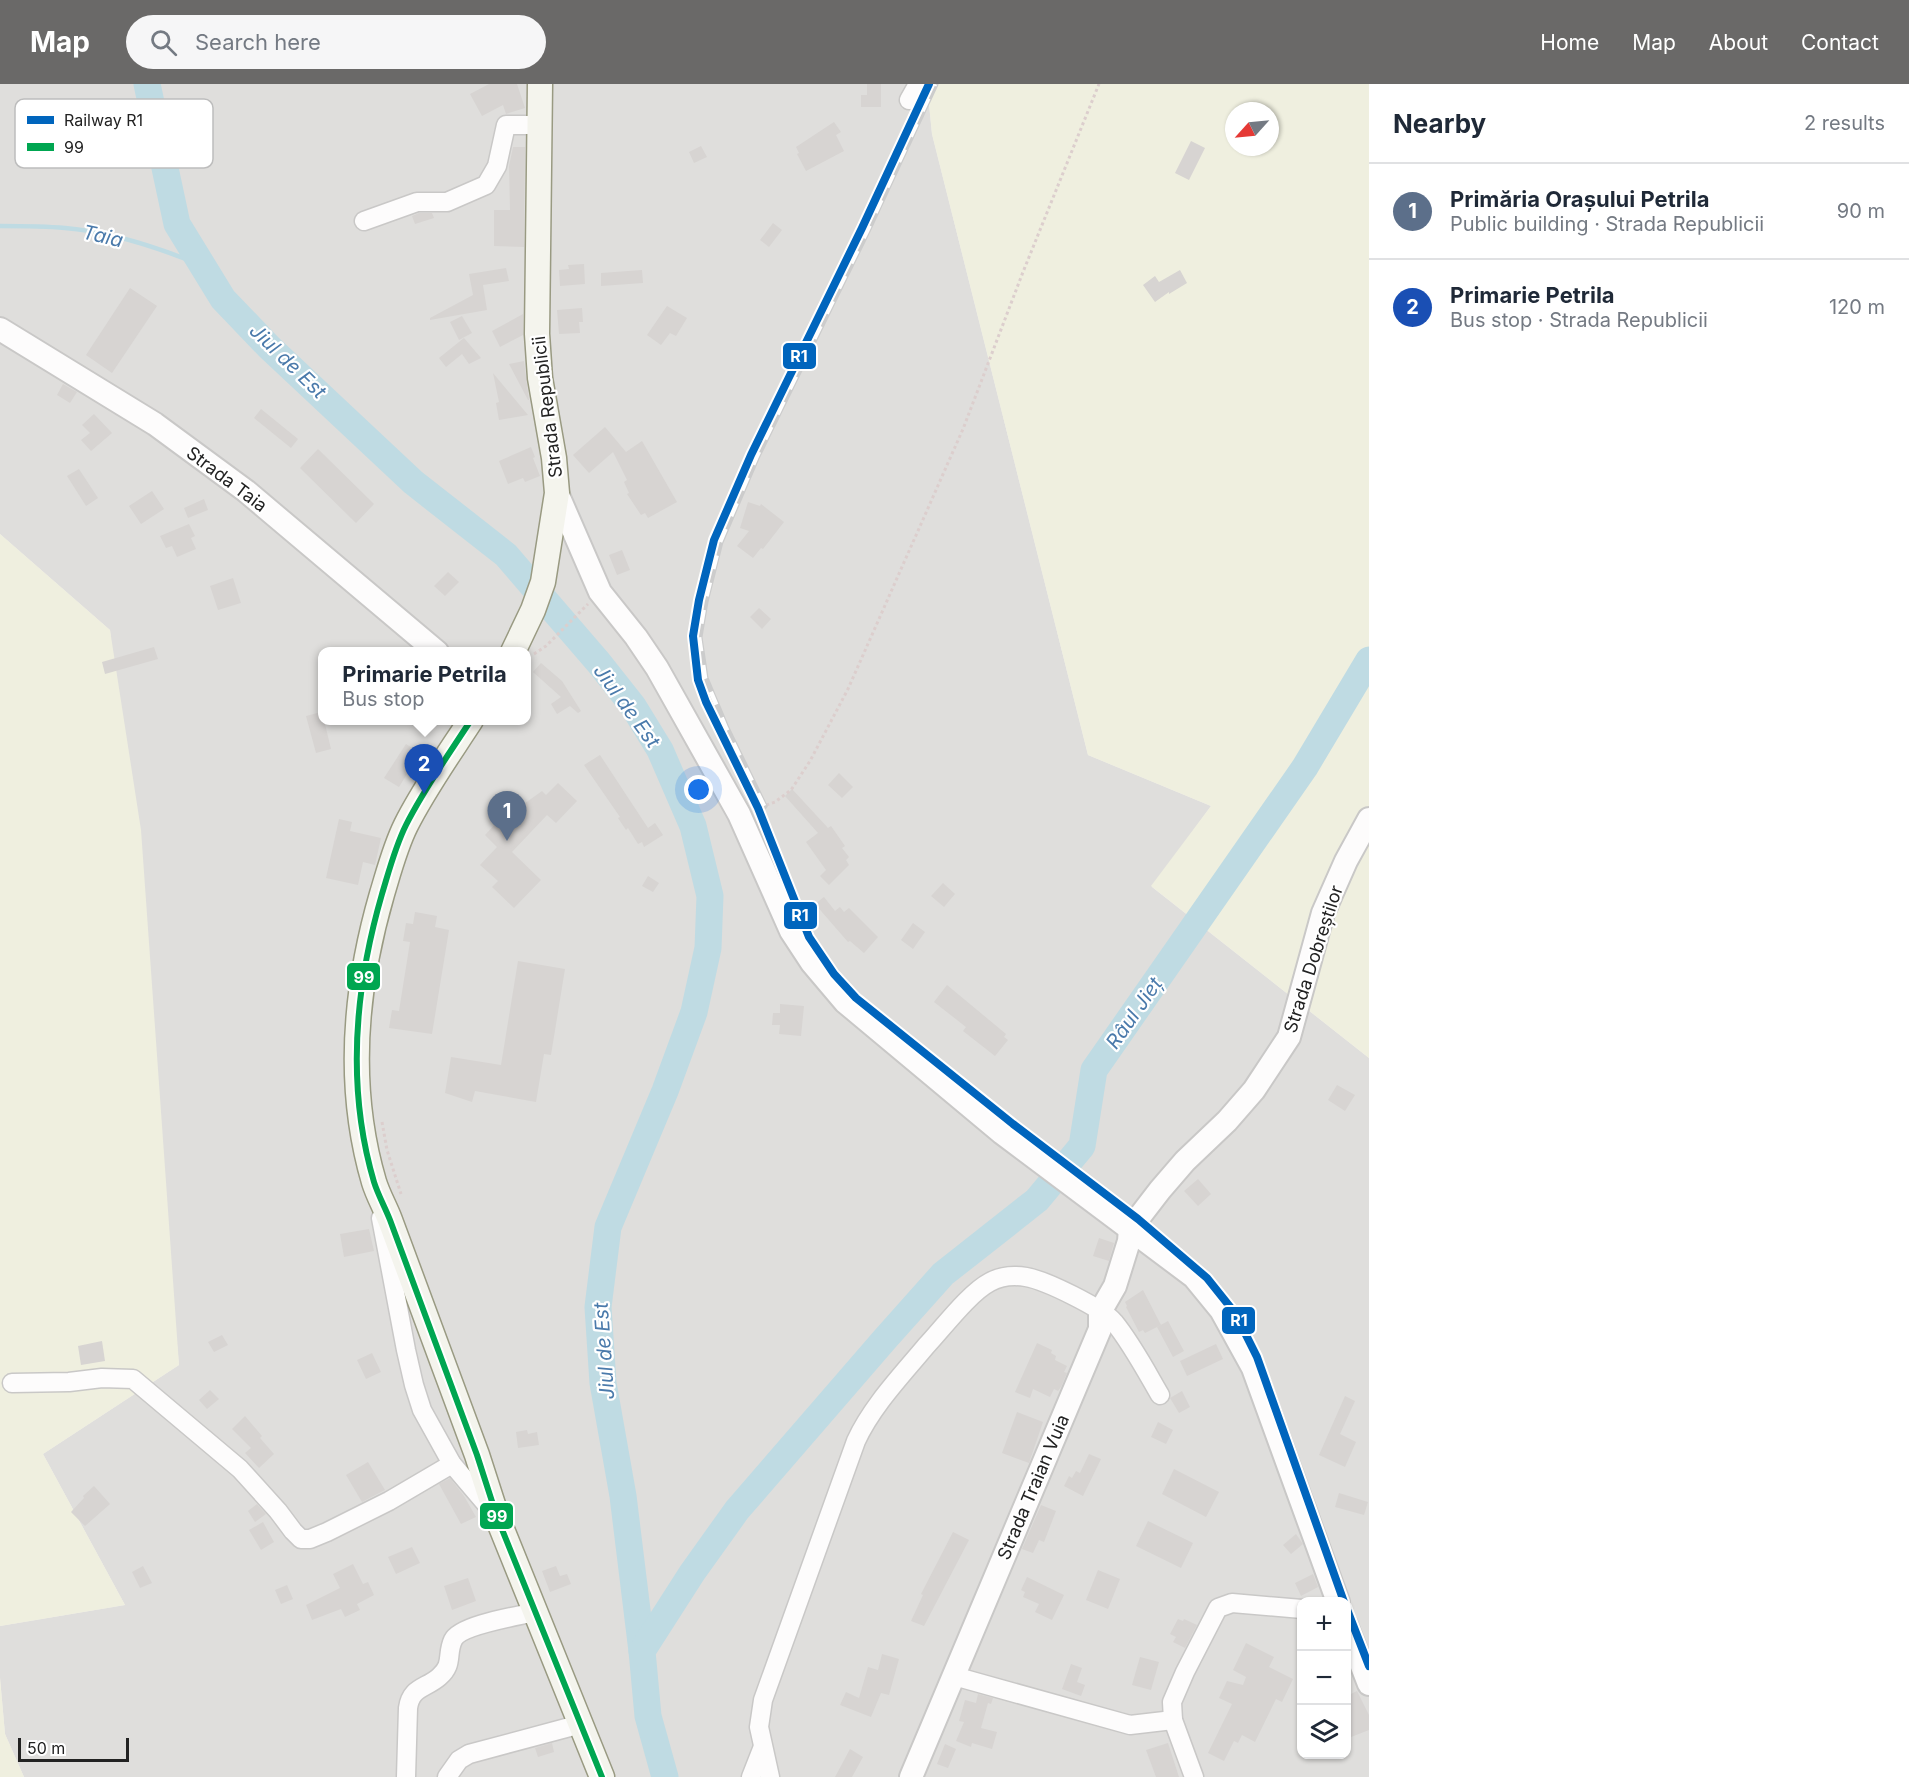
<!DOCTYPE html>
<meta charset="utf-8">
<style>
:root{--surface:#fff;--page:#f6f6f7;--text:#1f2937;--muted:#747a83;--line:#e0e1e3;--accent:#6a6968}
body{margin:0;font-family:Inter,sans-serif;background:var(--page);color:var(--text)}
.controls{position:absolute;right:18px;bottom:18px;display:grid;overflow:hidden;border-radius:12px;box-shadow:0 2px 4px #0004}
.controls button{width:54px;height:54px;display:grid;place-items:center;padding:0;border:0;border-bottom:2px solid var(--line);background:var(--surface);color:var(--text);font:30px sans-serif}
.compass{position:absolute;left:1225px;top:18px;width:54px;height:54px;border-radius:50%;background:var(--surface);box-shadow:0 2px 4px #0004;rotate:243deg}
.scale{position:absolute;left:18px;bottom:15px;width:111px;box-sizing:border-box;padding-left:6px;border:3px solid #222;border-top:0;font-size:16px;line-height:21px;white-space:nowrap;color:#222;-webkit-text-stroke:4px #fff;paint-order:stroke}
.you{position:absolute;left:699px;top:706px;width:21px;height:21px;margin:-15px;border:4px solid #fff;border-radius:50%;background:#1a73e8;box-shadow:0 0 0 9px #1a73e833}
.badge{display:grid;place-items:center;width:39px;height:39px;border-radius:50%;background:var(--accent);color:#fff;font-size:20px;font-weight:700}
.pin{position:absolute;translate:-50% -50px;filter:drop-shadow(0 2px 3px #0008)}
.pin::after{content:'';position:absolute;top:32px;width:21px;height:18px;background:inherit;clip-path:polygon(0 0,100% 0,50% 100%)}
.popup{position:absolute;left:318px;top:563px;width:213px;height:78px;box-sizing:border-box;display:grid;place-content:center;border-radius:12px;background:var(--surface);filter:drop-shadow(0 2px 4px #0005);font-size:20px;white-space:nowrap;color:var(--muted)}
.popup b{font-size:22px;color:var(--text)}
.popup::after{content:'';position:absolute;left:50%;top:100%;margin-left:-12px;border:12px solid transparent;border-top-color:var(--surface)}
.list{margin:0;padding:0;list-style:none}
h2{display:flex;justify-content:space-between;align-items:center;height:78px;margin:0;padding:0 24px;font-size:26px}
h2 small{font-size:20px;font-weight:400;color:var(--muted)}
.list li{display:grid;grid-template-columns:39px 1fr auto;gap:18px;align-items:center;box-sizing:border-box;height:96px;padding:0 24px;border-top:2px solid var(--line)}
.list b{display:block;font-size:22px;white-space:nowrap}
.list p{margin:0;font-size:20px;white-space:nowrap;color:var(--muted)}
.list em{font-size:20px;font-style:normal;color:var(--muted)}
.icon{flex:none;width:33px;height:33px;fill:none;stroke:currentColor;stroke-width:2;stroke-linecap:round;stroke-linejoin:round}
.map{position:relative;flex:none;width:1369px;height:1693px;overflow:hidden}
header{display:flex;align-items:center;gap:36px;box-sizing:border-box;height:84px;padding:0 30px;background:var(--accent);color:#fff}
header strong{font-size:28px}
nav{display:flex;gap:33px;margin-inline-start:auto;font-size:21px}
.search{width:420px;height:54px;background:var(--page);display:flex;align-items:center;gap:15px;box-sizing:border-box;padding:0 21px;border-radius:33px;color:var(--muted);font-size:22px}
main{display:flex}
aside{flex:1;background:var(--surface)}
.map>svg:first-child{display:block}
.residential{fill:#dfdedc;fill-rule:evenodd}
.farmland{fill:#efefdf;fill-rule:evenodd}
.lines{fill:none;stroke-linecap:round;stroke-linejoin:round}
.stream{stroke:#bfdbe3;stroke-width:4.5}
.river{stroke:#bfdbe3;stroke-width:27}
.building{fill:#d7d4d2}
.minor-casing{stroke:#c9c8c7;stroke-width:21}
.tertiary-casing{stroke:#c9c8c7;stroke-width:26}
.secondary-casing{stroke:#999a82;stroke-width:27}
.path{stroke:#dccecd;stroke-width:3;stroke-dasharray:3 3;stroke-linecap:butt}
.minor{stroke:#fdfcfc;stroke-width:18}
.tertiary{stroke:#fdfcfc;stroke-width:22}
.secondary{stroke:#f4f4ed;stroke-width:24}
.rail-casing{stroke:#ccc;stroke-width:7}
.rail{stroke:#fff;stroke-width:4.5;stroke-dasharray:14;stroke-linecap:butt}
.bus-1-casing{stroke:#fff;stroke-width:10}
.bus-1{stroke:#00a651;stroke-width:6}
.rail-1-casing{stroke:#fff;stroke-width:12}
.rail-1{stroke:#0065bd;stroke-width:8}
.labels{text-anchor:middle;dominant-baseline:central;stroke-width:4.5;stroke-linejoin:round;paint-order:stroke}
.street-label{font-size:18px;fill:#222;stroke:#fff}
.water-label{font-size:20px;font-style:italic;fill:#4a7aab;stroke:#fff}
.key{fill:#fff;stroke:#bdbdbd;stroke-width:1.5}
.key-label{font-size:16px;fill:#222}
.line-badge{stroke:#fff;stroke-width:2}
.badge-label{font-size:16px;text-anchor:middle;font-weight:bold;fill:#fff}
</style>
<header>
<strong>Map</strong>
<div class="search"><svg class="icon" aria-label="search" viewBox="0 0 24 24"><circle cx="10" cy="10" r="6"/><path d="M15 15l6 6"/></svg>Search here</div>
<nav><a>Home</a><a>Map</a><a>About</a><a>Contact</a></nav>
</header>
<main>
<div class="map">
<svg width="1369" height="1693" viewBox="0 0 1369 1693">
<rect width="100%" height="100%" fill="#f0eeeb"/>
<path class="residential" d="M0 0H927L932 50 1088 671 1211 722 1152 803 1369 974V1693H24L5 1650 0 1594V1542L125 1521 43 1370 179 1281 110 546 0 450ZM322 568H526V636H322ZM1302 1518H1346V1670H1302Z"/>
<g class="farmland">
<path d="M927 0H1369V974L1151 802 1211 722 1088 671 932 50ZM1234 27H1270V63H1234Z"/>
<polygon points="0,450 110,546 141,746 179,1281 43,1370 125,1521 0,1542"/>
<polygon points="0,1594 5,1650 24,1693 0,1693"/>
</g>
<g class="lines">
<path class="stream" d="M0 142C22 142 43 142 65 144 112 148 160 164 203 182"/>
<g class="river">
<polyline points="147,0 177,140 223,215 269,263 413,398 506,471 599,579 633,622 660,666 693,742 710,812 708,864 694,928 665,1007 608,1143 598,1223 603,1299 623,1412 642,1567"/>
<polyline points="665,1693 648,1632 642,1567 692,1489 737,1426 885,1255 943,1190 1037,1116 1082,1062 1094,986 1305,683 1369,576"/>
</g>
</g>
<g class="building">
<polygon points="489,0 517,0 525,24 506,30 503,21 482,32 470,10"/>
<polygon points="867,0 881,0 881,23 861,23 861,11 867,11"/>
<polygon points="834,38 841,48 836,51 844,67 806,87 797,70 799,69 796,63"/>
<polygon points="1191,57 1205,64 1189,96 1175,89"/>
<polygon points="701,62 707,73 694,79 689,68"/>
<polygon points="513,63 525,63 524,163 494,162 494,126 510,126 509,82"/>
<polygon points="419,129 432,129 434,134 415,140 412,132"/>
<polygon points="773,139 782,146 769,163 760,156"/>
<polygon points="584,180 585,200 560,202 559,186 569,185 568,181"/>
<polygon points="506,184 509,197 483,201 487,226 430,236 430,234 473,211 469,190"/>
<polygon points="642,186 643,199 601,202 601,189"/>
<polygon points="1180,186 1187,199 1169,210 1169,208 1155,218 1143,201 1155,192 1159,198"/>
<polygon points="130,204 157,222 112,289 86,271"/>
<polygon points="667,222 687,234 676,252 670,249 661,261 647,251"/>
<polygon points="582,224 583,238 579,238 580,249 559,250 557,226"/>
<polygon points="523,230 523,251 500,263 492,247"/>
<polygon points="462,232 472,249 459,256 450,238"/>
<polygon points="464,254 481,274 469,280 462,270 446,283 439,274"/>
<polygon points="524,277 529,316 528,316 509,280"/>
<polygon points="493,289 528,331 499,336 496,319 499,318"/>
<polygon points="63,300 77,308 70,319 57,311"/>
<polygon points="261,325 298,355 291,364 254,334"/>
<polygon points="94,330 112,349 91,367 81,356 90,349 82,341"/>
<polygon points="605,343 626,368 642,357 677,418 648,434 645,429 641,431 627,410 629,409 624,398 627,396 613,368 589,389 573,371"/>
<polygon points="531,363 535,373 533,374 540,392 525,398 523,394 508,400 499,377"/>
<polygon points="318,365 374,420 356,439 300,384"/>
<polygon points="79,385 98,414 86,422 67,392"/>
<polygon points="152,407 164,425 141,440 129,422"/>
<polygon points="204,415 208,426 188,434 184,424"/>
<polygon points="748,418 760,422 761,420 784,438 763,465 761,464 753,474 737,462 749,447 740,444"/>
<polygon points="189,440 195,452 191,454 196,465 177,473 172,462 166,464 160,452"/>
<polygon points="622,466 630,486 617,491 609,471"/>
<polygon points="448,488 459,498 445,512 434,502"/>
<polygon points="233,494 241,519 218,526 210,502"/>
<polygon points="759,524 771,535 762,545 750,533"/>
<polygon points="154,563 158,575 105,590 102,578"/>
<polygon points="541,579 562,597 581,627 578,629 570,622 557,630 551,620 561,613 533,588"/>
<polygon points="321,628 322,636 324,636 331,665 316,669 306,632"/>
<polygon points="406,660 420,669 399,703 384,694"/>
<polygon points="600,671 648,744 655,739 663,751 644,763 642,758 638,760 628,744 626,746 618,734 620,733 584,681"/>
<polygon points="839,689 853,703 842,714 828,701"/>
<polygon points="558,699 577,717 556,739 547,731 512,768 541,796 514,824 492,803 498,797 480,781 497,763 485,751 511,723 513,725 519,721 521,722 542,707 546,711"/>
<polygon points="792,705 828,744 831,742 845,762 842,764 849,773 846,776 849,781 829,801 820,792 826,786 806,758 818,749 785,712"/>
<polygon points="339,735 352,738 350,747 381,754 375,781 363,778 358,801 326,794"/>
<polygon points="648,792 659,799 653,808 642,802"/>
<polygon points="943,799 955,810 944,823 931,812"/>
<polygon points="824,813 835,827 840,823 844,828 849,824 878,853 864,869 850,857 848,858 815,820"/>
<polygon points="415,828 437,832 435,843 449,846 432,950 389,944 392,926 399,927 410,858 403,857 406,839 413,840"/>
<polygon points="913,839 925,848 913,865 901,856"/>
<polygon points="518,877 565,885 551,971 544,970 536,1018 475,1007 472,1018 445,1009 451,973 501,981"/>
<polygon points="947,901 1006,950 1004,953 1008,956 995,972 963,947 966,943 934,918"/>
<polygon points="780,920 804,922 801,952 779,950 780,941 772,941 773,929 780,929"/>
<polygon points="1337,1001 1355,1011 1345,1027 1328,1016"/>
<polygon points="1198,1095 1211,1110 1198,1122 1184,1107"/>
<polygon points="369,1145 374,1167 344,1173 340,1150"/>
<polygon points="1099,1154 1114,1159 1109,1177 1093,1172"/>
<polygon points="1143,1206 1161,1241 1145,1249 1143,1246 1139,1248 1126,1223 1127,1222 1125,1218"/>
<polygon points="1168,1237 1184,1267 1173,1273 1157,1243"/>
<polygon points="222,1251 228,1261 214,1268 208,1258"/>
<polygon points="102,1257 105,1277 81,1281 78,1262"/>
<polygon points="1037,1259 1052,1266 1051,1269 1056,1272 1055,1276 1067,1282 1064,1288 1067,1289 1061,1303 1058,1307 1054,1305 1050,1313 1033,1305 1030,1314 1015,1308"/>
<polygon points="1216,1260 1223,1275 1187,1292 1180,1277"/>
<polygon points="372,1269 381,1288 366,1295 357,1276"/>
<polygon points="210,1306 219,1315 207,1325 199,1316"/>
<polygon points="1182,1307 1190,1323 1179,1329 1170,1314"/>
<polygon points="1345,1312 1355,1317 1340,1350 1356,1358 1345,1383 1319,1371"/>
<polygon points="1017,1328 1043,1338 1029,1379 1002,1369"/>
<polygon points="245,1332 262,1352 260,1354 274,1370 259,1384 245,1369 251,1364 232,1345"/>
<polygon points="1158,1338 1173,1346 1166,1360 1151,1353"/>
<polygon points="527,1346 528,1350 537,1348 539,1361 518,1364 516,1348"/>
<polygon points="1089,1370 1101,1375 1083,1412 1064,1402 1069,1392 1072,1394 1076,1387 1080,1389"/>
<polygon points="368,1378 385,1406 362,1418 346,1391"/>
<polygon points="1174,1385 1219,1408 1206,1433 1162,1410"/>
<polygon points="450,1394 464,1412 476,1433 461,1440 439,1400"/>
<polygon points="94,1402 110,1420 85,1442 71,1428 84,1414 83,1412"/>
<polygon points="1339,1409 1368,1418 1364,1431 1335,1423"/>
<polygon points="257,1420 266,1430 255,1438 248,1427"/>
<polygon points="1041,1421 1056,1427 1044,1458 1039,1456 1033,1469 1022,1465"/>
<polygon points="1148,1437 1193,1459 1181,1484 1136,1462"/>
<polygon points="263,1438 274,1458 261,1466 249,1446"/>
<polygon points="953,1448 969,1456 924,1542 911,1537 923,1511 921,1510"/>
<polygon points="1296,1450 1303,1460 1291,1470 1283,1461"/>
<polygon points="412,1463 420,1479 396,1490 388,1473"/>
<polygon points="353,1480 363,1500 368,1498 374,1511 357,1520 360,1526 345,1533 341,1525 312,1536 306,1521 340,1504 333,1490"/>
<polygon points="143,1482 152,1499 140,1504 132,1488"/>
<polygon points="556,1482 560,1492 567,1490 571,1500 550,1508 542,1487"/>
<polygon points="1098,1486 1120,1495 1108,1525 1086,1516"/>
<polygon points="1313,1490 1318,1503 1301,1512 1295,1499"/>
<polygon points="1027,1493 1064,1511 1052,1536 1035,1528 1039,1520 1023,1513 1025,1508 1021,1506"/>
<polygon points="468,1494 476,1517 452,1526 444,1502"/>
<polygon points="287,1501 293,1515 281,1520 275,1506"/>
<polygon points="1178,1535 1183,1537 1184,1535 1197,1541 1185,1564 1173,1558 1176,1553 1170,1550"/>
<polygon points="1246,1559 1274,1573 1269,1583 1293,1595 1282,1618 1276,1615 1255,1658 1242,1651 1238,1659 1234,1657 1224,1677 1208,1669 1232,1620 1219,1614 1227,1597 1243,1601 1246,1593 1233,1586"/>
<polygon points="882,1570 899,1575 889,1611 881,1609 871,1633 840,1621 846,1608 859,1614 868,1583 878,1586"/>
<polygon points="1140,1573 1159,1578 1151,1606 1132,1601"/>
<polygon points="1071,1580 1082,1584 1077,1598 1085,1601 1081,1612 1062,1605"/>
<polygon points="1357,1607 1369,1631 1369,1646 1351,1653 1347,1642 1347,1612"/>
<polygon points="978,1610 993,1614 991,1620 988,1619 981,1644 997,1648 992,1665 972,1659 971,1663 956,1657 964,1638 959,1637 965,1616 976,1619"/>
<polygon points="552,1659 554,1668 538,1673 535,1664"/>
<polygon points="1168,1659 1179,1693 1156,1693 1146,1666"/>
<polygon points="945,1660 956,1665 948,1684 937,1680"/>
<polygon points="850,1665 863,1673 852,1693 835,1693"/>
</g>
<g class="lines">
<g class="minor-casing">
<g id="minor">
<polyline points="909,16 918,0"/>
<polyline points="364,137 417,118 447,118 486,101 497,82 506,41 540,41"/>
<polyline points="381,1134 406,1266 414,1301 422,1326 452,1380 492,1427"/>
<polyline points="12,1299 69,1298 102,1294 133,1295 240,1385 278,1427 293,1447 301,1455 310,1455 327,1448 389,1417 452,1380"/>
<polyline points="954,1592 1130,1641 1173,1636"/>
<path d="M406 1693 408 1624C411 1603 425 1605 439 1593 454 1580 446 1571 453 1556 460 1541 518 1532 535 1528"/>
<polyline points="447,1693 459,1676 469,1670 581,1640"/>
<polyline points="751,1693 762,1665"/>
<path d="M770 1693 759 1643 763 1616 856 1357C872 1322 902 1291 926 1262 943 1244 969 1209 990 1198 1001 1192 1014 1191 1026 1193 1045 1196 1102 1224 1114 1238 1132 1260 1146 1287 1160 1311"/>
<polyline points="1194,1693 1173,1636 1172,1618 1185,1588 1218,1524 1232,1519 1302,1525"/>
</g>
</g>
<g class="tertiary-casing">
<g id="tertiary">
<polyline points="0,245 155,340 246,407 437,568"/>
<polyline points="557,409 600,508 636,553 657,584 739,730 791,847 812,879 845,918 1002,1049 1194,1193 1221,1226 1253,1284 1338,1518"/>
<polyline points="1346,1541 1369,1600"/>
<polyline points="911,1693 1100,1245 1100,1228 1115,1202 1129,1157 1130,1145 1160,1106 1185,1077 1227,1037 1254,1006 1289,953 1323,829 1346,777 1369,735"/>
</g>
</g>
<g class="secondary-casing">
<g id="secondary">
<polyline points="513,568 533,526 543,498 557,409 554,374 540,294 537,250 540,0"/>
<path d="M471 636C449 670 424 705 406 741 395 763 389 787 382 810 355 903 346 1003 374 1098 378 1111 385 1123 390 1136L477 1371 497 1433 602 1693"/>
</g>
</g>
<g class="path">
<polyline points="534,570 546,562 588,520"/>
<polyline points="755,725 775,718 791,706 810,677 848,605 963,345 1023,188 1099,0"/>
<polyline points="382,1038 387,1066 401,1110"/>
</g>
<use href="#minor" class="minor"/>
<use href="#tertiary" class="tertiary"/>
<use href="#secondary" class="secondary"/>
<g class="rail-casing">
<g id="rail">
<polyline points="764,722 726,644 705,594 699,553 705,518 720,458 756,374 867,147 935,0"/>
<polyline points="1013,1040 1167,1158 1207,1194 1235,1229 1257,1273 1344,1518"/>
<polyline points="1346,1523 1369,1582"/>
</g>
</g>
<use href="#rail" class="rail"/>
<g class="bus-1-casing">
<path id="bus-1" d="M471 636C449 670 424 705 406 741 395 763 389 787 382 810 355 903 346 1003 374 1098 378 1111 385 1123 390 1136L477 1371 497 1433 602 1693"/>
</g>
<use href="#bus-1" class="bus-1"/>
<g class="rail-1-casing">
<g id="rail-1">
<polyline points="929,0 862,144 751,371 714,456 699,516 693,552 698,596 706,618 758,724 809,853 834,890 856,914 1013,1040 1138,1135 1207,1194 1235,1229 1257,1273 1344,1518"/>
<polyline points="1346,1523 1369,1582"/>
</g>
</g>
<use href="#rail-1" class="rail-1"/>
</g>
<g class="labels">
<g class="street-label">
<text transform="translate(547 323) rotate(-97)">Strada Republicii</text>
<text transform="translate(227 395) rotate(37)">Strada Taia</text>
<text transform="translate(1313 875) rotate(-72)">Strada Dobreștilor</text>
<text transform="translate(1033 1403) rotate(-67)">Strada Traian Vuia</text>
</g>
<g class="water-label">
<text transform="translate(103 152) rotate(13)">Taia</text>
<text transform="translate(288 277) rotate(44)">Jiul de Est</text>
<text transform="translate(627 622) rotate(54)">Jiul de Est</text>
<text transform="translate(1134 929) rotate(-55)">Râul Jieț</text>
<text transform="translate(604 1267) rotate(-94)">Jiul de Est</text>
</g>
</g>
<rect x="15" y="15" width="198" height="69" rx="9" class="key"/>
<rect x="27" y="32" width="27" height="8" fill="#0065bd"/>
<rect x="27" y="59" width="27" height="8" fill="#00a651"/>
<g class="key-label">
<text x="64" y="42">Railway R1</text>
<text x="64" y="69">99</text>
</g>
<g class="line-badge">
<rect x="782" y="258" width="35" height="28" rx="6" fill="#0065bd"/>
<rect x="783" y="817" width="35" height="29" rx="6" fill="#0065bd"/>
<rect x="346" y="878" width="35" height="29" rx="6" fill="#00a651"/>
<rect x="1221" y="1222" width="35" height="29" rx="6" fill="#0065bd"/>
<rect x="479" y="1418" width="35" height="28" rx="6" fill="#00a651"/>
</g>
<g class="badge-label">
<text x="799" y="278">R1</text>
<text x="800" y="837">R1</text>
<text x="364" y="899">99</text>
<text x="1239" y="1242">R1</text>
<text x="497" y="1438">99</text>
</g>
</svg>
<div class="controls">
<button>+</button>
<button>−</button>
<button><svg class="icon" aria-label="layers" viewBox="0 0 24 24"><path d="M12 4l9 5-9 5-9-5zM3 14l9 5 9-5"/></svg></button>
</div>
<svg class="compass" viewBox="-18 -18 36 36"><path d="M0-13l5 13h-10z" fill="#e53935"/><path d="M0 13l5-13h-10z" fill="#747a83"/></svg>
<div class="scale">50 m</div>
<div class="you"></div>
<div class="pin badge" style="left:507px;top:757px;background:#5c6f8a">1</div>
<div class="pin badge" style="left:424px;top:710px;background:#1a4fb4">2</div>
<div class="popup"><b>Primarie Petrila</b>Bus stop</div>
</div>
<aside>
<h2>Nearby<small>2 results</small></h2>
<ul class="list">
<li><span class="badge" style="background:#5c6f8a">1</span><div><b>Primăria Orașului Petrila</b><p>Public building · Strada Republicii</p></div><em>90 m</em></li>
<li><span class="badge" style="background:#1a4fb4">2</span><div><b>Primarie Petrila</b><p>Bus stop · Strada Republicii</p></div><em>120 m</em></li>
</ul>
</aside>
</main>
